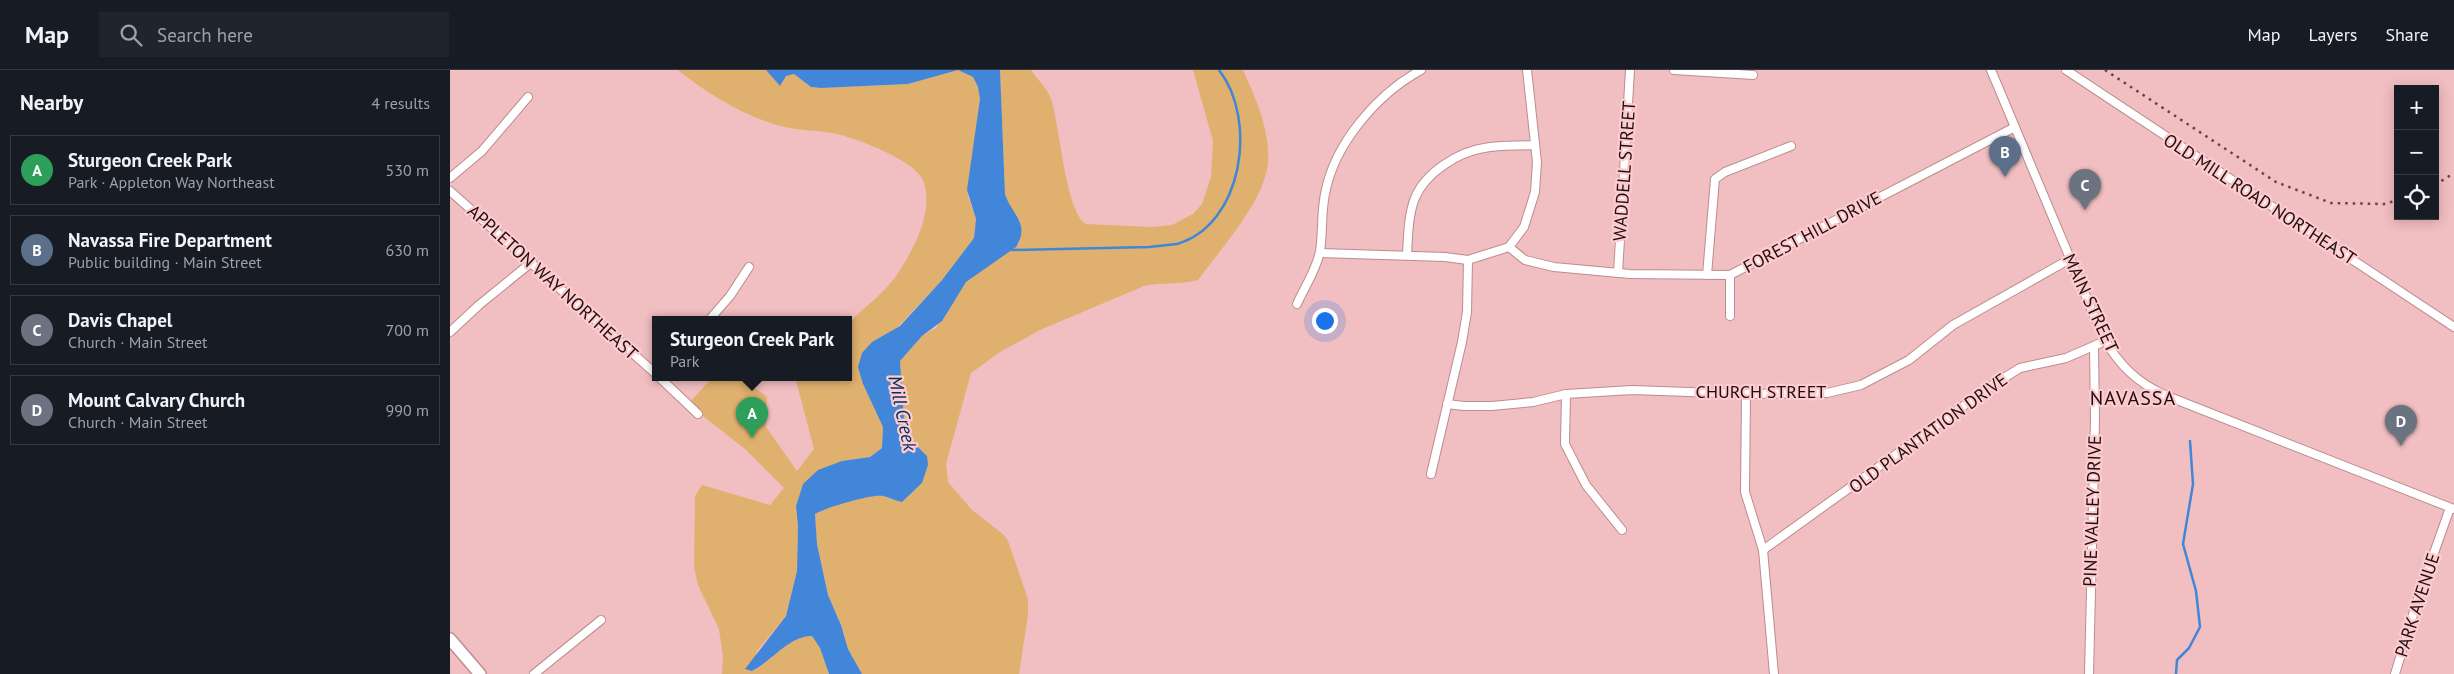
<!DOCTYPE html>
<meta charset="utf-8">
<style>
:root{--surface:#171b24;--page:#20242c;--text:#f1f3f6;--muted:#9ea1a6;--line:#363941;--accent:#2d7676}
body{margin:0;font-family:"PT Sans",sans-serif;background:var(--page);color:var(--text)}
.controls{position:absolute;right:15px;top:15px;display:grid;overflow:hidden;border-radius:0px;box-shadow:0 2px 12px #0003}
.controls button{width:45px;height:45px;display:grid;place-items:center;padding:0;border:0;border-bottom:1px solid var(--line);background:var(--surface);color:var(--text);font:25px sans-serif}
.you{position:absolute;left:874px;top:250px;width:18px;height:18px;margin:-12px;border:4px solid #fff;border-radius:50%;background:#1a73e8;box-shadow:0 0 0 8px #1a73e833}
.badge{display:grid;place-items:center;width:32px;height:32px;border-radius:50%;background:var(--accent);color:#fff;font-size:16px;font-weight:700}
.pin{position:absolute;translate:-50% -41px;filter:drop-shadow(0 1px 2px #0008)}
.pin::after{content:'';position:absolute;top:26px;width:18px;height:15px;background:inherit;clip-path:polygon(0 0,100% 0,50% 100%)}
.popup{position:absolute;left:202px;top:246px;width:200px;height:65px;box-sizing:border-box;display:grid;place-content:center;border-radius:0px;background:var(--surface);filter:drop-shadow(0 1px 4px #0005);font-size:16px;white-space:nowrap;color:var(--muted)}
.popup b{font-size:19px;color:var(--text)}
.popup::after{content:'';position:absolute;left:50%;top:100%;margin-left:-10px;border:10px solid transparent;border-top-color:var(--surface)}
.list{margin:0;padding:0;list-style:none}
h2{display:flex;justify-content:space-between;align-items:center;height:65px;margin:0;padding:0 20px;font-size:21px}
h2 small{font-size:16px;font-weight:400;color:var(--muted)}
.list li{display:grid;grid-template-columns:32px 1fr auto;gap:15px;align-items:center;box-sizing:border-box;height:70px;margin:0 10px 10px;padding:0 10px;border:1px solid var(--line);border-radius:0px}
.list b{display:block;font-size:19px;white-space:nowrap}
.list p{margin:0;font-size:16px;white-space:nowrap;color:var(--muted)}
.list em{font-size:16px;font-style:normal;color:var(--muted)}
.icon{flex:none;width:28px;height:28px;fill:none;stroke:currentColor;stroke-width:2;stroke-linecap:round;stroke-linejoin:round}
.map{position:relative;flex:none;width:2004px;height:604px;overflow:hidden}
header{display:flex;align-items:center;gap:30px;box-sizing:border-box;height:70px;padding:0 25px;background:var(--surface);border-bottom:1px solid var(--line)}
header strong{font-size:24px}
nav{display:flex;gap:28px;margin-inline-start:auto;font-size:18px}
.search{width:350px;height:45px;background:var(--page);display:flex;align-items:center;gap:12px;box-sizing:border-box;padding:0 18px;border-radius:0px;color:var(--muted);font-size:19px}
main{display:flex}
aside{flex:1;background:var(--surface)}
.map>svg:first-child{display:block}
.green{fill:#e0b06e}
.water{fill:#4186d8}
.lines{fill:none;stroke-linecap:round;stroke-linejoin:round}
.stream{stroke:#4186d8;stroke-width:2.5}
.minor-casing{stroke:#bc8c90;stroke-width:10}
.secondary-casing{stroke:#bc8c90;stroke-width:14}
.minor{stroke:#fff;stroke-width:8}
.secondary{stroke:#fff;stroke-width:11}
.rail{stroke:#614648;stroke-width:2.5;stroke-dasharray:2.5 5;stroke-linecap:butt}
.labels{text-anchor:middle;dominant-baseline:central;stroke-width:4.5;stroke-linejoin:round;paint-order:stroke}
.street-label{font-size:18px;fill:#1f0e10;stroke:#fecbce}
.water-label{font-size:19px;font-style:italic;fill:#003064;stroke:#fecbce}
.quarter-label{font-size:20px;letter-spacing:1px;fill:#1f0e10;stroke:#fecbce}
</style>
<header>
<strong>Map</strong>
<div class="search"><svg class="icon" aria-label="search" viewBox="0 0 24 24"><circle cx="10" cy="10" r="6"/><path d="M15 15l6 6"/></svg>Search here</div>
<nav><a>Map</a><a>Layers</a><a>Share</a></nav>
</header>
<main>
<aside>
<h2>Nearby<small>4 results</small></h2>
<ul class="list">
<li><span class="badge" style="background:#2e9e5b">A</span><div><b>Sturgeon Creek Park</b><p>Park · Appleton Way Northeast</p></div><em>530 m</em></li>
<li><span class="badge" style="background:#5c6f8a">B</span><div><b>Navassa Fire Department</b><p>Public building · Main Street</p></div><em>630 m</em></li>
<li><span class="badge" style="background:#6b7280">C</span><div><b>Davis Chapel</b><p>Church · Main Street</p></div><em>700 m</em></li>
<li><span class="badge" style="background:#6b7280">D</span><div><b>Mount Calvary Church</b><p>Church · Main Street</p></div><em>990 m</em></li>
</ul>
</aside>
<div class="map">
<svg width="2004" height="604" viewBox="0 0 2004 604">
<rect width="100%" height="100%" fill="#f1bec1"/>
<g class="green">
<path d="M228 0H316L330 16 336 6 344 4 361 17 371 18 458 14 508 0 523 7 528 17 530 29 518 126 526 149 524 168 492 210 445 260 413 314 433 357 432 378 420 387 392 391 353 414 346 436 348 456 347 501 336 546 307 581 302 601C322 591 339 566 362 566L370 578 379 604H272L273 587 269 559 248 515 244 497 245 426 252 415 320 435 334 418 296 380 238 334 263 307H291L317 327 316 357 347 401 364 379 345 307H398V254C414 236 435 224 448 203 464 179 485 140 473 110 464 90 408 69 387 64 370 60 352 61 335 57 297 48 259 25 228 0Z"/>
<path d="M550 0H581C587 9 598 19 601 29 610 55 615 141 636 154L701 157 722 155 743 144 752 134 761 107 763 71 743 0H793C806 29 820 60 818 92 816 129 770 180 748 210 730 215 711 212 694 216L590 260 550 282 521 303 496 394 498 412 522 440 554 465 558 471 578 529V545L569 604H412L398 579 391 555 378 525 367 474 365 444C376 438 421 423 433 426 439 427 445 431 452 432L472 413 477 386 464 373 454 350 450 291 472 266 486 258 516 212 569 173C575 140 562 150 555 124Z"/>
</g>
<path class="water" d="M316 0H550L555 124C561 144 581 153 566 177L516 212 492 251 472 266 450 291 454 350 464 373 477 386 478 395 472 413 452 432C445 431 439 427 433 426 421 424 375 438 365 444L367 474 378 525 391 555 398 579 412 604H379L370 578 362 566C339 566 322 591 302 601L295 599 336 546 347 501 348 456 346 436 353 414 368 400 392 391 420 387 432 378 433 357 413 314 408 297 412 283 422 272 450 256 492 210 524 168 526 149 517 120 530 29 528 17 523 7 508 0 458 14 371 18 361 17 344 4 336 6 330 16Z"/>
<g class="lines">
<g class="stream">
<path d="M561 178 562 180 699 177 727 174C793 155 808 50 769 0"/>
<polyline points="1726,604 1727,590 1739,578 1750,557 1746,521 1733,474 1743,414 1740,371"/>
</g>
<g class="minor-casing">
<g id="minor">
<polyline points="1224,0 1303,5"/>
<path d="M1541 0 1653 267C1669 295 1687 313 1717 326L2004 439"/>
<polyline points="1616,0 2004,257"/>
<polyline points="0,108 32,81 78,27"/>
<polyline points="0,121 206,304"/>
<polyline points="1059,177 1075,190 1104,197 1180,204 1280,205 1565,57"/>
<polyline points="870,183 995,187 1018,190 1059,177 1074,157 1085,122 1087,92 1077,0"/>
<path d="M957 185C958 168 958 145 965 128 975 103 1008 82 1034 78 1050 75 1068 76 1084 75"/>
<polyline points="1168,203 1180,0"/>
<polyline points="1257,205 1265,109 1275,102 1341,76"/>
<path d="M847 234C854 218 867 199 870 181 873 163 871 143 875 124 884 74 927 24 971 0"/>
<polyline points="1280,246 1280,205"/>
<polyline points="260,249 280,226 299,197"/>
<polyline points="0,262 29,235 82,192"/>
<polyline points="209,307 248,344"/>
<polyline points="1116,324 1115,374 1136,415 1172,460"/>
<polyline points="1296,324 1295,422 1313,480 1324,604"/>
<polyline points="997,334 1014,336 1042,336 1083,332 1116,324 1182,320 1296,324 1377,323 1411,315 1459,290 1503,255 1620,189"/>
<polyline points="981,404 1012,272 1017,242 1018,190"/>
<polyline points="1313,480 1544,314 1570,298 1616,288 1655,271"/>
<polyline points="84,604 151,550"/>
<polyline points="1639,604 1645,350 1644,277"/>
<polyline points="1945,604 1969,525 2000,438"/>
</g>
</g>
<g class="secondary-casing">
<polyline id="secondary" points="0,569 30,604"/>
</g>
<use href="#minor" class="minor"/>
<use href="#secondary" class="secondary"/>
<g class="rail">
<polyline points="1655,0 1826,112 1881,133 1934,134 1948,130"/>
<polyline points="1985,115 2004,103"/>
</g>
</g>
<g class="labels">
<g class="street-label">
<text transform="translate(1174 101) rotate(-86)">WADDELL STREET</text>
<text transform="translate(1810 129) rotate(33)">OLD MILL ROAD NORTHEAST</text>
<text transform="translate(1362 162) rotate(-28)">FOREST HILL DRIVE</text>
<text transform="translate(103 212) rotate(42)">APPLETON WAY NORTHEAST</text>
<text transform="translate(1641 233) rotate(65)">MAIN STREET</text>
<text x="1311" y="321">CHURCH STREET</text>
<text transform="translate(1478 363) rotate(-36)">OLD PLANTATION DRIVE</text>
<text transform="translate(1642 441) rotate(-88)">PINE VALLEY DRIVE</text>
<text transform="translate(1967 535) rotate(-72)">PARK AVENUE</text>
</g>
<g class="water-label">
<text transform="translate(453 343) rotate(78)">Mill Creek</text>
</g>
<g class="quarter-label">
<text x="1683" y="328">NAVASSA</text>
</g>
</g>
</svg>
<div class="controls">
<button>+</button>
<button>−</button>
<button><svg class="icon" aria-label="locate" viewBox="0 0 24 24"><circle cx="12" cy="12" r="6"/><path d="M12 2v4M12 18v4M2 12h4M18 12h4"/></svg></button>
</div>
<div class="you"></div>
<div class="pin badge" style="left:302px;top:368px;background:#2e9e5b">A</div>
<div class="popup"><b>Sturgeon Creek Park</b>Park</div>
<div class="pin badge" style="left:1555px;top:107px;background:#5c6f8a">B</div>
<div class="pin badge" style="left:1635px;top:140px;background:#6b7280">C</div>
<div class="pin badge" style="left:1951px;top:376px;background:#6b7280">D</div>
</div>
</main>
